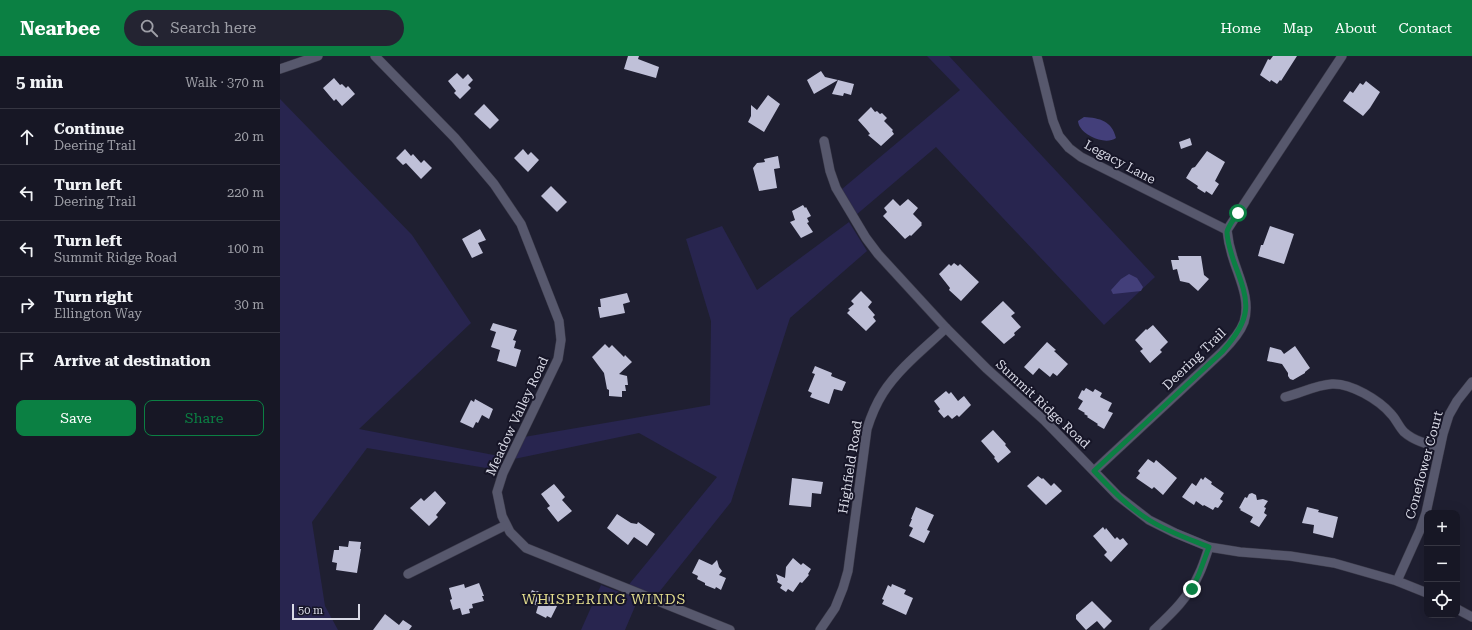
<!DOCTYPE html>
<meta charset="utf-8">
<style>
:root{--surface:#171725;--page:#242432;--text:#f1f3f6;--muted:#9e9fa7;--line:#363642;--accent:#0b8043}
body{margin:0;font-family:"Roboto Serif",serif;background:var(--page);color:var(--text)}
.controls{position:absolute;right:12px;bottom:12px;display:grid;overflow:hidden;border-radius:8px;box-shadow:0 4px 16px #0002}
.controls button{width:36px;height:36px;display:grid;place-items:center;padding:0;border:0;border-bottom:1px solid var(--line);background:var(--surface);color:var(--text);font:20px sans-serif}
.scale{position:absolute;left:12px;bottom:10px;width:68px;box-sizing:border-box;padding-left:4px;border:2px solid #d9dae6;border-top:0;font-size:11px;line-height:14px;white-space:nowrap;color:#d9dae6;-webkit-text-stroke:3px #161527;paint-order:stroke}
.stop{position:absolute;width:12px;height:12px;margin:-9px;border:3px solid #0b8043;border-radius:50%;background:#fff}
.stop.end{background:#0b8043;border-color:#fff;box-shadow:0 1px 4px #0008}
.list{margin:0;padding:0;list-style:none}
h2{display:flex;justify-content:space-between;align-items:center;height:52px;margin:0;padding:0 16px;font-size:17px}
h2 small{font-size:13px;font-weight:400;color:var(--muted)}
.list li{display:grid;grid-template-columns:26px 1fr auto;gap:12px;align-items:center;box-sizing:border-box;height:56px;padding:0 16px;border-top:1px solid var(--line)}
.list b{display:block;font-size:15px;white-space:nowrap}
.list p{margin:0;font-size:13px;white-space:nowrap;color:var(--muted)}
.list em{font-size:13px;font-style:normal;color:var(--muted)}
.actions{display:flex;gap:8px;padding:12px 16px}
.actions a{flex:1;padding:9px 0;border:1px solid var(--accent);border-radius:8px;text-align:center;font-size:14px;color:var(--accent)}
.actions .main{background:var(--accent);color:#fff}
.icon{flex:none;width:22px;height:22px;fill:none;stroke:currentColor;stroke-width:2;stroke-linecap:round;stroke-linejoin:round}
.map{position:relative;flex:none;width:1192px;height:574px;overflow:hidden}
header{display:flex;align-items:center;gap:24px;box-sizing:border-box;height:56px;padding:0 20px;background:var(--accent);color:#fff}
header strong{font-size:19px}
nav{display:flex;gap:22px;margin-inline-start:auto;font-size:14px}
.search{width:280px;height:36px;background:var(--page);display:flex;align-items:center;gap:10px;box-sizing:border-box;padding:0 14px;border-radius:22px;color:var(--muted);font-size:15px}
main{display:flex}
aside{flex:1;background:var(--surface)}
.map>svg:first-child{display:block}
.green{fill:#28254f}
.water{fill:#433f7a}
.building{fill:#bfc0d8}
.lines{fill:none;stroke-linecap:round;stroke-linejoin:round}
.minor-casing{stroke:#3b3a49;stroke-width:10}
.minor{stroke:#57586d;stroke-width:9}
.route{stroke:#0b8043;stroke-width:5}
.labels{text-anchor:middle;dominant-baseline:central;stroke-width:4;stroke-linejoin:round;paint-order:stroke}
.street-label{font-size:13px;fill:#d9dae6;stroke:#161527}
.neighbourhood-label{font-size:14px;letter-spacing:1px;fill:#e2dc8d;stroke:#161527}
</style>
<header>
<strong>Nearbee</strong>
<div class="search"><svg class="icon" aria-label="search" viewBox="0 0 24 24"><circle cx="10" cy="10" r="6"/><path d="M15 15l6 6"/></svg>Search here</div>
<nav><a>Home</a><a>Map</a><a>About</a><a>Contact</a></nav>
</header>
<main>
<aside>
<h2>5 min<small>Walk · 370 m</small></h2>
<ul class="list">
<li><svg class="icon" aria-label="ahead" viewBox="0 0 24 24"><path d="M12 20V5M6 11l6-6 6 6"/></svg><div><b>Continue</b><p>Deering Trail</p></div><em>20 m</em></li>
<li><svg class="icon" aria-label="left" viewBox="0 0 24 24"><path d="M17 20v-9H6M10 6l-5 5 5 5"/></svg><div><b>Turn left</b><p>Deering Trail</p></div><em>220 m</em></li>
<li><svg class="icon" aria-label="left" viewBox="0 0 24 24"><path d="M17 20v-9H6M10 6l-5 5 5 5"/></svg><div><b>Turn left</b><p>Summit Ridge Road</p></div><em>100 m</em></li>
<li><svg class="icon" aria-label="right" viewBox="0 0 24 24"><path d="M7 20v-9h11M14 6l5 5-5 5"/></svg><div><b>Turn right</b><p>Ellington Way</p></div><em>30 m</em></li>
<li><svg class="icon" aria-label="arrive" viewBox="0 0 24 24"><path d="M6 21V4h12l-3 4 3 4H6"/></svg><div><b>Arrive at destination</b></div></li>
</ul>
<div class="actions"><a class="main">Save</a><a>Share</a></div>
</aside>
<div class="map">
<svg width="1192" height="574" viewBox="0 0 1192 574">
<rect width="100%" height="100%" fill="#1f1f31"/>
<g class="green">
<polygon points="647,0 669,0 875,221 824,269 656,91 576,159 562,133 680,34"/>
<polygon points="0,43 132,179 191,267 79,373 224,401 218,414 87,392 32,466 45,550 58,574 0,574"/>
<polygon points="569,166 587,195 510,262 451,446 376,540 362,534 345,574 301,574 321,529 342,537 437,421 359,377 234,403 244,381 430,349 431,265 406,183 442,170 477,234"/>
</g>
<g class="water">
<path d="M804 61C820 62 832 65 836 82 826 89 806 81 800 71 799 70 798 66 798 65Z"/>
<polygon points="849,218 857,222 863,231 861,235 833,238 831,234 841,223"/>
</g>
<g class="building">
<polygon points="348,0 359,0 358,3 379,11 376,22 344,13"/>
<polygon points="993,0 1017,0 1001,25 1000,24 997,28 991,24 990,26 980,19 988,3 990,4"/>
<polygon points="541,15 545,21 558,24 534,38 527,24"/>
<polygon points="177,17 183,23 188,18 193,24 188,29 191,32 180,43 174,37 176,35 168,25"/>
<polygon points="54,22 60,29 62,28 66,32 68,30 75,38 62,50 56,43 54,45 43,32"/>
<polygon points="558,24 574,28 571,39 564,37 563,40 552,38"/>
<polygon points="1086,25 1100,36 1090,52 1083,60 1063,45 1070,35 1073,37 1080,27 1083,29"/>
<polygon points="488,39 500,48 484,76 468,66 471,60 471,49 477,54"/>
<polygon points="204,48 219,64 210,73 194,58"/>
<polygon points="591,51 595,56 597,55 600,58 602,57 607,62 604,65 613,74 612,75 614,78 601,90 588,79 590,78 587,74 578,64"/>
<polygon points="910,82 912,89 901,93 899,86"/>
<polygon points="125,93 131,100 133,98 141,107 144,104 152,112 141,123 126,107 123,109 116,102"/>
<polygon points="243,93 248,99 251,96 259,104 248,116 234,102"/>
<polygon points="927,95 945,106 935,125 939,128 932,139 926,135 925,137 917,132 918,130 906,122 912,112 915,111"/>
<polygon points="498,100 500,112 494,113 497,132 479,135 473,112 477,107 485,106 484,103"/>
<polygon points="271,130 287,146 277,156 261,140"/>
<polygon points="613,143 620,150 628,143 638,152 633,158 642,167 641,168 642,169 631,180 630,179 625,183 603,160 607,156 604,152"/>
<polygon points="523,149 525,152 526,151 531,160 527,162 529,166 527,167 533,176 521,182 510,166 515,164 512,155"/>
<polygon points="990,170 1014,178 1004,208 978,200 981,189 983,189"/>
<polygon points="200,173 206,184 198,187 203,197 192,202 182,183"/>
<polygon points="898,200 921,200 924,219 929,223 918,235 909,227 900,225 897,213 893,214 891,204 899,204"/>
<polygon points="674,207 678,210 680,208 699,226 681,245 669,234 670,232 659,218 669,208 671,210"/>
<polygon points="581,235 592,246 588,251 595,259 593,261 596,265 586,275 567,257 570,254 568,253 574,248 571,245"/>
<polygon points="347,237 350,246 343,248 345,257 320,262 318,251 321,251 320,243"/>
<polygon points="723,245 735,257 731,260 741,271 734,277 735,279 724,288 701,266"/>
<polygon points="213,267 237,274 233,284 236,285 234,292 241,294 236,311 217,305 220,294 211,291 216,276 210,274"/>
<polygon points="873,269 888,286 880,294 882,296 870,307 860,295 863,293 855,284 866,273 867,274"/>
<polygon points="767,286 776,294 774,295 788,308 777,320 773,317 770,321 759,312 753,319 744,311"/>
<polygon points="325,288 329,292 332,289 344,301 345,299 352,306 339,318 347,320 348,329 345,329 346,335 342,335 342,341 329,340 329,334 327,333 324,317 312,301"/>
<polygon points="1015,290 1030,312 1025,316 1025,317 1013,324 1010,323 1008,320 1008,317 1002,308 987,305 990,291 1001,294 1004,298"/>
<polygon points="535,310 552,317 551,320 566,326 562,335 554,333 549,348 530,341 532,337 528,335 535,318 532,317"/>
<polygon points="806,332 813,336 815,333 822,337 820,341 832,347 828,355 833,357 824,373 817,369 818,368 807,361 808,360 804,358 805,357 798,353 803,345 798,342 802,334 804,335"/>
<polygon points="666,335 669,338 671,336 678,345 684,340 691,349 679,361 677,359 672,363 668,359 664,362 658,355 660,353 654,345"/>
<polygon points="195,343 213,353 209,363 202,359 198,367 196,366 193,372 180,366 191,344 194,346"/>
<polygon points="713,374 726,388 725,389 731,396 718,407 714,402 715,401 701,385"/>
<polygon points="868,403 874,407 876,404 897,422 883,439 874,431 872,433 856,422 860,417 858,415"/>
<polygon points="758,420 762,423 763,422 771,430 774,427 782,435 766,449 747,430"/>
<polygon points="925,421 932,426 931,428 944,437 940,443 943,445 938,452 935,451 933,454 924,449 923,450 916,445 914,449 902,441 912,427 916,430 921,422 923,424"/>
<polygon points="512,422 543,426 541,438 532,437 531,451 509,449"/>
<polygon points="274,428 285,441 282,444 292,455 278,466 267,452 270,450 261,438"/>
<polygon points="155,435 166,447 156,459 158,461 149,470 130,452 141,442 144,445"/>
<polygon points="972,437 976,439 977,444 983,443 988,445 984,451 986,452 984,457 987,459 979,471 970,466 973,461 960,454 961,453 959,452 965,441 967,442 969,438"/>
<polygon points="636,451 654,459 647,474 650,475 644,487 629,480 633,472 629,470 632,463 631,463"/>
<polygon points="1027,451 1039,454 1038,456 1058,461 1053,482 1033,477 1034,469 1022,467"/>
<polygon points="337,458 351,467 357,468 358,466 375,478 367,490 354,481 348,489 327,472"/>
<polygon points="823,471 825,474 826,472 835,483 837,481 840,484 843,482 848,488 831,506 824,499 827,496 813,480"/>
<polygon points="69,485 81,486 80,493 81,493 77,517 56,514 57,507 52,506 54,494 59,494 59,490 68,491"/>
<polygon points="513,502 521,509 523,507 531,513 528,518 529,519 522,527 520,526 513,536 508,533 506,536 500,532 502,529 497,526 498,524 496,518 505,522 506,511"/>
<polygon points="419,503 432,509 437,504 439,511 442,515 439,519 446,522 441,534 436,531 435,533 425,529 425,527 417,523 418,520 412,517"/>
<polygon points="199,527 204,540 202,540 204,545 192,548 193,552 189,553 190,557 182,559 180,552 173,554 170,544 172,543 169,532 184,528 185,532"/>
<polygon points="612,528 626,534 624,538 633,542 626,559 602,548 604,544 602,543 608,529 611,531"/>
<polygon points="252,534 256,536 257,535 273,542 272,545 278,548 271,562 267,560 266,562 256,557 258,550 247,545"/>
<polygon points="812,545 832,565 824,573 817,565 806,574 796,563 796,559"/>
<polygon points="105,558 119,569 123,564 132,570 129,574 93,574"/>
</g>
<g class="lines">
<g class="minor-casing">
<g id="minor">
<polyline points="95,0 175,82 214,128 241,168 279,265 281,284 278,303 223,417 217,436 222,460 230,476 246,492 450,574"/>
<polyline points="757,0 773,65 779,80 789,92 801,101 947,174"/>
<polyline points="0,13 38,0"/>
<polyline points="544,85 550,115 556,132 586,182 598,198 666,272 707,313 765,365 838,440 869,464 895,477 929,491 960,496 1010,500 1054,507 1117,525 1147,537"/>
<path d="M1005 341C1021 337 1036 329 1052 328 1071 327 1099 344 1111 358 1116 363 1119 371 1124 376 1134 385 1147 388 1160 391"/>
<path d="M814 415 942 296C951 287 960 277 964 266 971 244 959 222 953 202 950 193 948 184 947 174L1062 0"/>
<polyline points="128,518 226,469"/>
<polyline points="1117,525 1140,474 1146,457 1163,378 1169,359 1177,345 1192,326"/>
<polyline points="1177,553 1192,561"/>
<path d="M540 574 555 552 563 532 568 515 587 373C591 360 596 348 603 337 619 312 645 292 666 272"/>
<path d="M874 574C892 557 909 541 919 518 923 510 926 500 929 491"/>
</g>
</g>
<use href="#minor" class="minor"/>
</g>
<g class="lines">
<path class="route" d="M912 533 919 518 929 491C909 483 888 476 869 464 848 451 831 433 814 415L942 296C973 260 970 248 954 206 951 197 947 185 947 176 948 170 955 162 958 157"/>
</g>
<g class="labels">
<g class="street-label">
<text transform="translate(840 106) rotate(28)">Legacy Lane</text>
<text transform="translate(914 303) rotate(-44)">Deering Trail</text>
<text transform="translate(763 348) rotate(43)">Summit Ridge Road</text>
<text transform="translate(237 360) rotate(-65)">Meadow Valley Road</text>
<text transform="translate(1144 409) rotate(-75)">Coneflower Court</text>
<text transform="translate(570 411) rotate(-81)">Highfield Road</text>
</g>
<g class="neighbourhood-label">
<text x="324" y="543">WHISPERING WINDS</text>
</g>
</g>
</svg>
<div class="controls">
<button>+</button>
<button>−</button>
<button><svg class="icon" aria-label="locate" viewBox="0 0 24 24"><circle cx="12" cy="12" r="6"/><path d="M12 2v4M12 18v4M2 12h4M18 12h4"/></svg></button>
</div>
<div class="scale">50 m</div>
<div class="stop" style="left:958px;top:157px"></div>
<div class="stop end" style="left:912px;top:533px"></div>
</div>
</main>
